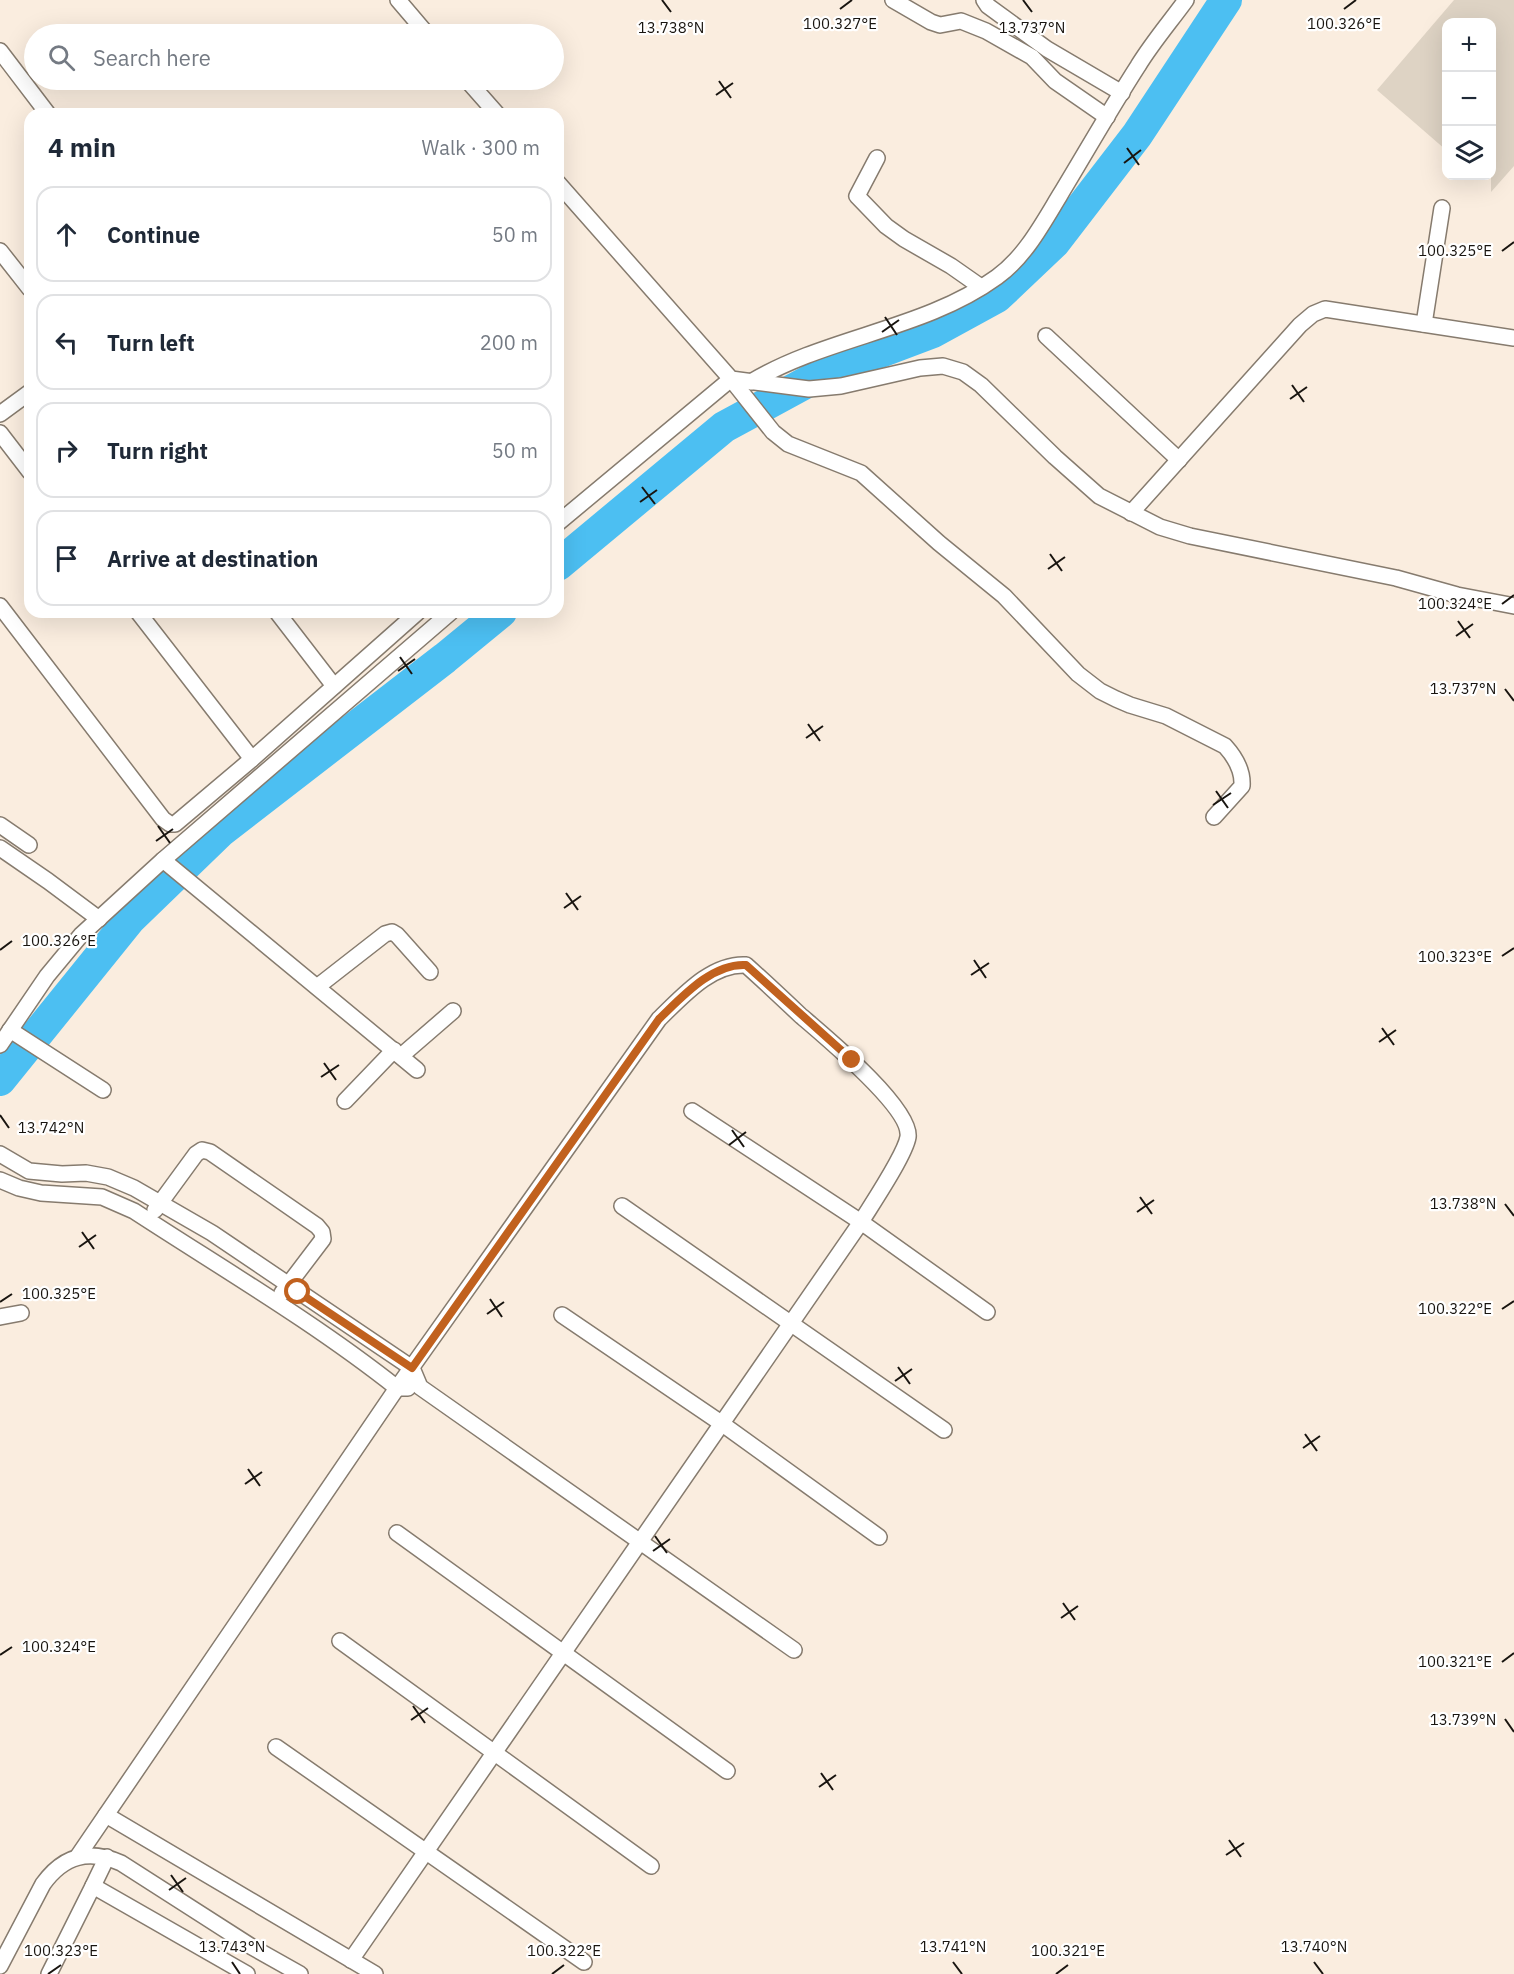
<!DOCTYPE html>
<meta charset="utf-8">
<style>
:root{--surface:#fff;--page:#f6f6f7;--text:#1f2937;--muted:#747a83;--line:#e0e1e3}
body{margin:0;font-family:"IBM Plex Sans",sans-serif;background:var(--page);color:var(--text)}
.controls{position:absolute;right:18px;top:18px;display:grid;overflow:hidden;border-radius:12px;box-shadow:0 6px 24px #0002}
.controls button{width:54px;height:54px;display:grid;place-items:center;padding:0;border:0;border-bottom:2px solid var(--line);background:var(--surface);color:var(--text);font:30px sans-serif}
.stop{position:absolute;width:18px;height:18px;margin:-14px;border:4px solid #c1611e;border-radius:50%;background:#fff}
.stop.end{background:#c1611e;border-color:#fff;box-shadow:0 2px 6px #0008}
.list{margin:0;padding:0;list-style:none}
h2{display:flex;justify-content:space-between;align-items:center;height:78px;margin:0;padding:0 24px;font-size:26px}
h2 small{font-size:20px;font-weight:400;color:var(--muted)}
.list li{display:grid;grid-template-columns:39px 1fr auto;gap:18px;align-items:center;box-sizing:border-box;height:96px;margin:0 12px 12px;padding:0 12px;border:2px solid var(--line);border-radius:18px}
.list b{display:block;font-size:22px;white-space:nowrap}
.list em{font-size:20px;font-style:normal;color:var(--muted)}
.icon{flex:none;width:33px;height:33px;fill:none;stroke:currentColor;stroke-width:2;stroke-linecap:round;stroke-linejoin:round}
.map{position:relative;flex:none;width:1514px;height:1974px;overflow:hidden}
.search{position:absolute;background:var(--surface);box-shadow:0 6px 24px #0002;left:24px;top:24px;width:540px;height:66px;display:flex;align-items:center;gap:15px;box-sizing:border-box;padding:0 21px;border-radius:33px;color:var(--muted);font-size:22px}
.panel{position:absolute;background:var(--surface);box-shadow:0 6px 24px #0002;left:24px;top:108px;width:540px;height:510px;border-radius:18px}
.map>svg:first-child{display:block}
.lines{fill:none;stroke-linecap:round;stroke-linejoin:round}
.river{stroke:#4cbff2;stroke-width:32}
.building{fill:#ded3c4}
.minor-casing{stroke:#867b6e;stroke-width:18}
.minor{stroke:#fff;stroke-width:15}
.route{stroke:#c1611e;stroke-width:8}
.ticks{fill:none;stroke:#191510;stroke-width:2}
.ticks-label{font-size:15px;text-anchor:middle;fill:#191510;stroke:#fff;stroke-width:4.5;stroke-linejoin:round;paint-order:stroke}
</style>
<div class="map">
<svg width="1514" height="1974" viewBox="0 0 1514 1974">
<rect width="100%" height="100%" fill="#faeddf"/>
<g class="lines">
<g class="river">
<polyline points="558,565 724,427 822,374 933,332 997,297 1054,243 1137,135 1226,0"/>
<polyline points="0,1080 130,919 221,831 445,658 501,612"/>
</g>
</g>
<polygon class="building" points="1454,0 1514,0 1514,166 1491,192 1491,22 1446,22 1446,150 1377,90"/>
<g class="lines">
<g class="minor-casing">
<g id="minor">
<polyline points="398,0 427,34"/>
<polyline points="893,0 931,22 940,25 961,21 986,31 1032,57 1055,81 1107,117"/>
<polyline points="984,0 988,6 1047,49 1122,93"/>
<polyline points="0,51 48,114"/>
<polyline points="467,80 497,114"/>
<polyline points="877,158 857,196 886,226 904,239 951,266 981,287"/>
<polyline points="558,183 731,379 809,389 841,386 920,368 943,366 963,372 981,385 1055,457 1099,496 1160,527 1190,536 1396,578 1457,595 1514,606"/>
<polyline points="0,251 30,289"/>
<polyline points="1424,324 1442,208"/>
<polyline points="1046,336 1179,460"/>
<path d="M751 382C828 336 924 330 997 277 1025 257 1043 223 1060 195 1086 152 1111 108 1138 66 1152 43 1170 22 1186 0"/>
<polyline points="0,414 30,392"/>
<polyline points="0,433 30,472"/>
<polyline points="1131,513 1300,325 1313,314 1325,309 1514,338"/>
<path d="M558 523 731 379 773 432 788 444 861 473 939 543 1004 596 1078 674 1100 691 1116 699 1130 705 1166 716 1225 746C1235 757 1243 771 1242 786L1214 817"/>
<polyline points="0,606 163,819 170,824 175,824 252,759 418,612"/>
<polyline points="138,612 252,759"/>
<polyline points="277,612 334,686"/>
<polyline points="0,825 29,845"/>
<polyline points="0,848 48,881 99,919"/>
<polyline points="163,860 417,1070"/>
<polyline points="317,987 385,934 392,932 397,935 430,972"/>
<polyline points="10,1030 103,1090"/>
<polyline points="0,1045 47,976 81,935 163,860 451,612"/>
<polyline points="401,1056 453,1011"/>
<polyline points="345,1101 394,1050"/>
<polyline points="692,1111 861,1222 987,1312"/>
<polyline points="0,1154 29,1171 62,1174 86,1173 108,1177 134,1188 212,1233 412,1368 420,1387 794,1650"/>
<path d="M0 1180 19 1188 41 1193 102 1197 134 1211C223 1269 315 1323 397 1388H408"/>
<polyline points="622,1206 944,1430"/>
<polyline points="155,1210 196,1154 202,1150 210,1152 317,1226 322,1232 323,1239 282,1293"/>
<polyline points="562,1315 721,1423 879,1537"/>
<polyline points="0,1317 21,1313"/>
<polyline points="397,1533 727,1771"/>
<polyline points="340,1641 651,1866"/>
<polyline points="276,1747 584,1962"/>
<polyline points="106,1815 375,1974"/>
<path d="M78 1856 397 1388 659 1019C682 997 711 963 746 965 764 981 782 998 800 1015 822 1034 912 1108 908 1137 905 1155 872 1204 861 1222L351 1960"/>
<polyline points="93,1886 107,1857"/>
<path d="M0 1966 43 1884C64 1855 89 1849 121 1863L252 1947 300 1974"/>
<polyline points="49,1974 93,1886 247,1974"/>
</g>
</g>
<use href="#minor" class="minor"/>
</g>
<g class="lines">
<path class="route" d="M298 1292 412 1368 659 1019C682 997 712 963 746 965L852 1060"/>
</g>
<path class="ticks" d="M662 0 671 12M1023 0 1032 12M840 9 852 0M1344 9 1356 0M719 81 731 98M716 95 733 83M1127 148 1139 165M1124 163 1141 150M1502 251 1514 242M885 317 897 335M882 332 899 320M1292 385 1304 402M1290 399 1307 387M642 487 655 504M640 502 657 490M1050 554 1062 571M1048 569 1065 557M1502 604 1514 595M1458 621 1470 638M1456 636 1473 624M400 657 412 674M398 671 415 659M1505 689 1514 701M808 724 820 741M806 738 823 726M1216 791 1228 808M1213 805 1231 793M158 826 170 843M156 841 173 829M566 893 578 910M564 908 581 896M0 950 12 941M1502 956 1514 948M974 960 986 978M971 975 989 963M1382 1028 1394 1045M1379 1042 1396 1030M324 1063 336 1080M321 1077 339 1065M0 1115 9 1128M732 1130 744 1147M729 1145 746 1132M1140 1197 1152 1214M1505 1204 1514 1216M1137 1212 1154 1200M82 1232 94 1249M79 1247 96 1235M490 1299 502 1317M0 1302 12 1294M1502 1309 1514 1301M487 1314 504 1302M898 1367 910 1384M895 1381 912 1369M1305 1434 1317 1451M1303 1448 1320 1436M248 1469 260 1486M245 1484 262 1472M655 1536 667 1553M653 1551 670 1539M1063 1603 1075 1620M1061 1618 1078 1606M0 1655 12 1647M1502 1662 1514 1653M413 1706 425 1723M1505 1719 1514 1732M411 1720 428 1708M821 1773 833 1790M819 1787 836 1775M1229 1840 1241 1857M1226 1855 1244 1843M171 1875 183 1892M169 1890 186 1878M232 1962 240 1974M953 1962 962 1974M1314 1962 1323 1974M48 1974 61 1965M552 1974 564 1965M1056 1974 1068 1965"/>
<g class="ticks-label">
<text x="840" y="29">100.327°E</text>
<text x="1344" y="29">100.326°E</text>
<text x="671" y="33">13.738°N</text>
<text x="1032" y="33">13.737°N</text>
<text x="1455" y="256">100.325°E</text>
<text x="1455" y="609">100.324°E</text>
<text x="1463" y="694">13.737°N</text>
<text x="59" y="946">100.326°E</text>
<text x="1455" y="962">100.323°E</text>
<text x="51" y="1133">13.742°N</text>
<text x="1463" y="1209">13.738°N</text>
<text x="59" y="1299">100.325°E</text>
<text x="1455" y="1314">100.322°E</text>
<text x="59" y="1652">100.324°E</text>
<text x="1455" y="1667">100.321°E</text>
<text x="1463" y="1725">13.739°N</text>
<text x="232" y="1952">13.743°N</text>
<text x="953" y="1952">13.741°N</text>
<text x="1314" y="1952">13.740°N</text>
<text x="61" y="1956">100.323°E</text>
<text x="564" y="1956">100.322°E</text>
<text x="1068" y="1956">100.321°E</text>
</g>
</svg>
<div class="controls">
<button>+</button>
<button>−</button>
<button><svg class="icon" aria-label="layers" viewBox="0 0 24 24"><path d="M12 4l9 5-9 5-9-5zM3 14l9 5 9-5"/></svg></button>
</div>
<div class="stop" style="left:298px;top:1292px"></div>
<div class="stop end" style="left:852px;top:1060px"></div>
<div class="search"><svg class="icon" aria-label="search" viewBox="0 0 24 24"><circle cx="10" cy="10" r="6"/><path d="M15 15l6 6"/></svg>Search here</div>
<section class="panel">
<h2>4 min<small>Walk · 300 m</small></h2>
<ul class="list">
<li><svg class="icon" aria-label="ahead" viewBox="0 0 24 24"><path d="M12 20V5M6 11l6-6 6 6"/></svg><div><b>Continue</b></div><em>50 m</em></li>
<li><svg class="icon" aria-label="left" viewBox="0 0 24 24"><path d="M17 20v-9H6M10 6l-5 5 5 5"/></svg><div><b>Turn left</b></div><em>200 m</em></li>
<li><svg class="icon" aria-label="right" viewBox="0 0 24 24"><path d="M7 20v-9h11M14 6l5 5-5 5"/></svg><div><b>Turn right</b></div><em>50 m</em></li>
<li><svg class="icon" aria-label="arrive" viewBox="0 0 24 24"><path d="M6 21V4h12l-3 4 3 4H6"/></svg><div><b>Arrive at destination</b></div></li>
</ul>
</section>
</div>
